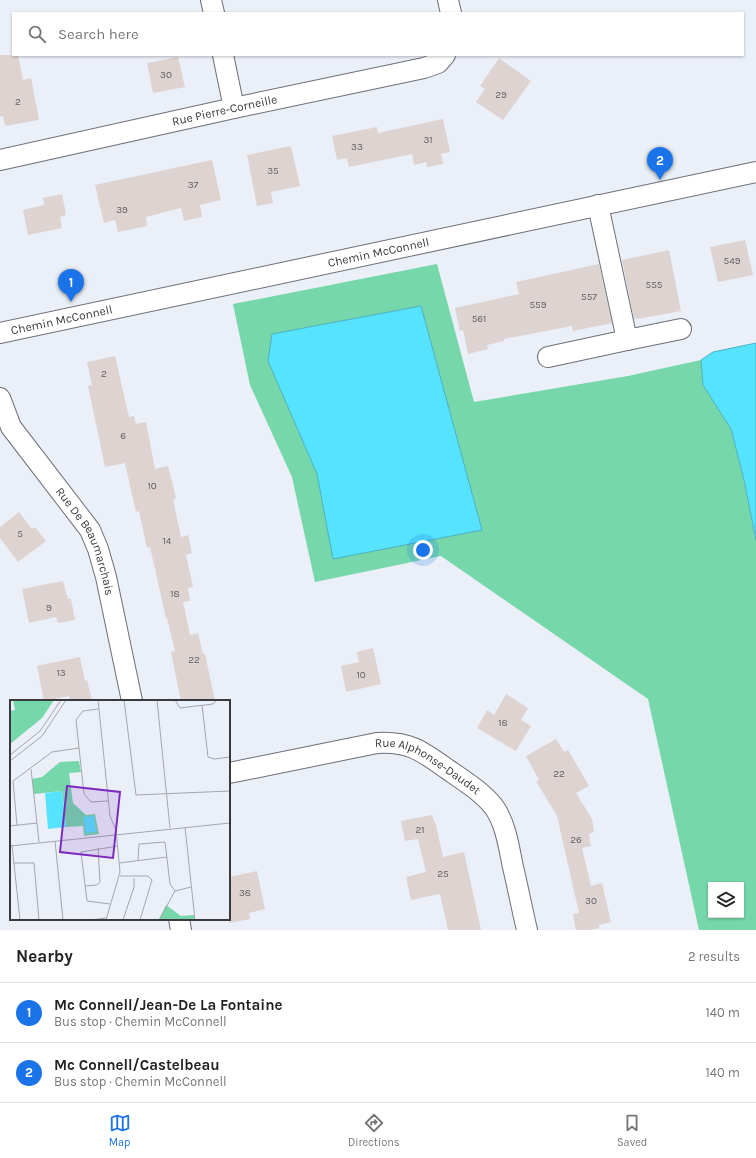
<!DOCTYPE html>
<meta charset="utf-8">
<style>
:root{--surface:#fff;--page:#f6f6f6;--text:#222;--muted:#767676;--line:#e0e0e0;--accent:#1a73e8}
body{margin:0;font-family:Karla,sans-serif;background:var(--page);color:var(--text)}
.controls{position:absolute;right:12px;bottom:12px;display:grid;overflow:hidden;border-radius:0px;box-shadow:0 1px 3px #0004}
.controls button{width:36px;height:36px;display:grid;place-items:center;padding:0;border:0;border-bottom:1px solid var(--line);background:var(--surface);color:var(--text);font:20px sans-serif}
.you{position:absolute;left:423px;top:550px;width:14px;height:14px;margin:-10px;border:3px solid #fff;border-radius:50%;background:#1a73e8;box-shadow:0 0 0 6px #1a73e833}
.badge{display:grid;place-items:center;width:26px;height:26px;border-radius:50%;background:var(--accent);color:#fff;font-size:13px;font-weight:700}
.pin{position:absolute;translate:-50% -33px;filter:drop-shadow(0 1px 2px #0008)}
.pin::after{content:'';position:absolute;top:21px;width:14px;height:12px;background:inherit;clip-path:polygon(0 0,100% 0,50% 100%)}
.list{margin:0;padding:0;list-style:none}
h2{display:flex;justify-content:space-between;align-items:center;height:52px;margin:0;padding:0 16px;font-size:17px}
h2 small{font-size:13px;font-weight:400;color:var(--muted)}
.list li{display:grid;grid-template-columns:26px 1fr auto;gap:12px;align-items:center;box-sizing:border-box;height:60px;padding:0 16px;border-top:1px solid var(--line)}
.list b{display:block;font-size:15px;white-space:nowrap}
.list p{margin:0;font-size:13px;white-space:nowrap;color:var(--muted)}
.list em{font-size:13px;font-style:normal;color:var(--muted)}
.icon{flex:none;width:22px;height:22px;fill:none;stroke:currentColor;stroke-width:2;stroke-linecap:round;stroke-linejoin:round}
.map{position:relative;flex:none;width:756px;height:930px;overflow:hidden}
.search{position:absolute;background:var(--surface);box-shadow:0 1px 3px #0004;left:12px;right:12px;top:12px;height:44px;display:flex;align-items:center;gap:10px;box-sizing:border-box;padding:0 14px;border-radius:0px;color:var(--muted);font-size:15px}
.sheet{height:172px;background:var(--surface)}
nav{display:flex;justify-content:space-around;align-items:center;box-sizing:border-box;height:56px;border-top:1px solid var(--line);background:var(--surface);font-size:11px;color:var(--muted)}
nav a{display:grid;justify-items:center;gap:2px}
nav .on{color:var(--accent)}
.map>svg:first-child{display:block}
.green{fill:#75d7aa;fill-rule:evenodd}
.water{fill:#56e3fd;stroke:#4db0c3}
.building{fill:#ddd3d1}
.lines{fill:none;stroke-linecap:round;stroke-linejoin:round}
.minor-casing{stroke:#6c6f77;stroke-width:22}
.minor{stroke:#fff;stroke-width:20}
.labels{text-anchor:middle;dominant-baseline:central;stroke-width:3;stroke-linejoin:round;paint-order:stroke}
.number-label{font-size:10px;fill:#626062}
.street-label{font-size:12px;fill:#393a3d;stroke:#ebeff7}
.inset-road{fill:none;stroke:#a4a7ad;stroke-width:1}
.view{fill:#7b2cbf;fill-opacity:0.15;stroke:#7b2cbf;stroke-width:2}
.inset-edge{fill:none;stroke:#393a3d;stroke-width:2}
</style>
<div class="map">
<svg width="756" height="930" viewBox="0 0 756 930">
<rect width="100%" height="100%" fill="#ebeff7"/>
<path class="green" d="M437 264 474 402 628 376 701 360 703 385 731 429 744 480 756 540V930H699L648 699 441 556 315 582 292 477 250 385 233 304ZM711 885H741V915H711Z"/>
<g class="water">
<polygon points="421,306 482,530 333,559 317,474 268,361 272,334"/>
<polygon points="756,343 756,540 744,480 731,429 703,385 701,360 713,352"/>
</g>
<g class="building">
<polygon points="0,55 18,55 23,80 31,78 39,120 5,126 3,116 0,117"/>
<polygon points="178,57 185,87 153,93 147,63"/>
<polygon points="499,58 531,81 503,120 476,102 485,89 480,86"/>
<polygon points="443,119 450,152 441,154 443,164 427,167 426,162 414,165 412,154 349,167 347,158 337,160 332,136 377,127 378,133"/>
<polygon points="291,146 300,186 271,192 273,203 257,206 247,155"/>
<polygon points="212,160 221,200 200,205 202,217 184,221 181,208 146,217 147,226 118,232 115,220 104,223 95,185"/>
<polygon points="62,194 66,215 60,217 62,228 28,235 23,210 44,205 43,198"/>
<polygon points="745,240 753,275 718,282 710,247"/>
<polygon points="669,250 681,311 638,319 638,318 634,319 622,260"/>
<polygon points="599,264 612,323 573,331 572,326 504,339 504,341 487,345 488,349 468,354 463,330 460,331 455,308 519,294 516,282"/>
<polygon points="115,356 129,417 134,416 136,424 146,422 155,469 168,466 176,498 173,499 181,537 188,535 192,553 186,555 193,587 188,588 190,601 183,602 190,635 198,633 203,654 205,654 215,701 181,701 171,652 175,651 167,618 166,618 150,547 147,548 139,511 136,512 125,463 105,467 88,386 92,385 87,362"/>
<polygon points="19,512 32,529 35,527 46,541 18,562 0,538 0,527"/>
<polygon points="63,581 68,599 71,599 75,620 58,623 56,617 29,623 22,589"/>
<polygon points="373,648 381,684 346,692 341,666 359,662 357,652"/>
<polygon points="80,657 85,681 87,680 92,701 70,701 69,696 44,701 37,666"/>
<polygon points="506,694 528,708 521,720 531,726 516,751 477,728 487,710 494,715"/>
<polygon points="556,739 564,752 568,750 589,786 576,793 592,819 594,832 589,834 591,846 582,848 591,886 602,883 611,922 599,925 599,928 590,930 576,930 573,914 579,913 557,816 536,781 539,780 526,756"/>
<polygon points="432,815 434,822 435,821 443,857 464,852 481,930 448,930 440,894 411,900 406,877 426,872 418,839 405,841 401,821"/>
<polygon points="257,871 265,909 249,913 250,919 229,923 229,877"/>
</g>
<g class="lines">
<g class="minor-casing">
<g id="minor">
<polyline points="211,0 214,13"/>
<polyline points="448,0 451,13"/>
<polyline points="223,55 234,108"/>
<path id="s1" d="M0 160 234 108 424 68 438 63 445 55"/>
<polyline points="598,205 627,340 681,329"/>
<path id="s2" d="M0 333 756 172"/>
<polyline points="548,357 627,340"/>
<path id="s3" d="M0 398 11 427 90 530 98 549 106 577 132 701"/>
<path id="s4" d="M229 773 377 743C409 741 422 751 447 769 463 780 481 791 494 807 506 824 509 848 513 867 518 888 522 909 527 930"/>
<polyline points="179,919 181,930"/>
</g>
</g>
<use href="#minor" class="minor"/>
</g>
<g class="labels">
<g class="number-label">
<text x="166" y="75">30</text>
<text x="501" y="95">29</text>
<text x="18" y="102">2</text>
<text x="428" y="140">31</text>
<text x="357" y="147">33</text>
<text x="273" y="171">35</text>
<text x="193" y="185">37</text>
<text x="122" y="210">39</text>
<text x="732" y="261">549</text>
<text x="654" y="285">555</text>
<text x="589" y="297">557</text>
<text x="538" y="305">559</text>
<text x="479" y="319">561</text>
<text x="104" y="374">2</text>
<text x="123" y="436">6</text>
<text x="152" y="486">10</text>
<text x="20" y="534">5</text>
<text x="167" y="541">14</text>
<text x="175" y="594">18</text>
<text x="49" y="608">9</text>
<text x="194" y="660">22</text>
<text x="61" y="673">13</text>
<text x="361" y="675">10</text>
<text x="503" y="723">18</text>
<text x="559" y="774">22</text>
<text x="420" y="830">21</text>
<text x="576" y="840">26</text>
<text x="443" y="874">25</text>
<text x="245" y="893">38</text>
<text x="591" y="901">30</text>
</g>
<g class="street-label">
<text stroke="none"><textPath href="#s1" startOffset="230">Rue Pierre-Corneille</textPath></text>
<text stroke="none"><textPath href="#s2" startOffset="387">Chemin McConnell</textPath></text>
<text stroke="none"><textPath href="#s2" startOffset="63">Chemin McConnell</textPath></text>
<text stroke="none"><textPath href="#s3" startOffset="169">Rue De Beaumarchais</textPath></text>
<text stroke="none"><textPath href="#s4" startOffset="208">Rue Alphonse-Daudet</textPath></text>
</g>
</g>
<g transform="translate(10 700)">
<rect width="220" height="220" fill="#ebeff7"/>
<path d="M3 0H44L32 18 0 44V6L1 11 5 10ZM69 61 71 72 59 73 63 103 76 115 85 114 89 134 74 136 73 126 56 127 52 91 24 94 22 79 32 77 50 62ZM156 205 171 216 184 215 185 220H149Z" fill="#75d7aa"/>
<path d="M52 91 56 127 38 129 35 93ZM84 116 86 132 76 133 73 117Z" fill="#56e3fd"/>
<path class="inset-road" d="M88 0 100 116 106 130 110 172 96 220M114 0 126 95 220 91M147 0 160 128M165 0 170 8 203 4 207 0M192 5 198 57 204 59 220 57M88 9 73 11 66 20 74 94 81 102 98 101M0 55 30 31 51 0M0 61 32 36 56 0M21 69 29 142M7 125 3 81 42 52 69 48M0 126 27 123M175 127 185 220M45 141 53 220M2 145 10 220M0 146 220 123M128 160 129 144 155 142 160 184 165 191M4 163H24L29 220M109 163 157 157M110 176H138L142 180 130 220M75 186 87 185 90 182 88 148M100 204 77 201 71 152 108 146M80 220 96 218M113 220 124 187V178M149 220 165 191 181 187"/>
<path class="view" d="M57 86 110 92 103 158 50 152Z"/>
<rect width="220" height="220" class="inset-edge"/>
</g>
</svg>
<div class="controls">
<button><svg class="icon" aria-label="layers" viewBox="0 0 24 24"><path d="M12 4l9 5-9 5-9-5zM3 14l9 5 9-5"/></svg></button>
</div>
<div class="you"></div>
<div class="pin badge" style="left:71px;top:302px">1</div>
<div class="pin badge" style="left:660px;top:180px">2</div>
<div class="search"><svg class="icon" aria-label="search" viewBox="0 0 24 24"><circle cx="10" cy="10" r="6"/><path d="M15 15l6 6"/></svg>Search here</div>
</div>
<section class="sheet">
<h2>Nearby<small>2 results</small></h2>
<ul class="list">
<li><span class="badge">1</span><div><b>Mc Connell/Jean-De La Fontaine</b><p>Bus stop · Chemin McConnell</p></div><em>140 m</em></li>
<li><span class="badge">2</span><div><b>Mc Connell/Castelbeau</b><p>Bus stop · Chemin McConnell</p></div><em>140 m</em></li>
</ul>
</section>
<nav>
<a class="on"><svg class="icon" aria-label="map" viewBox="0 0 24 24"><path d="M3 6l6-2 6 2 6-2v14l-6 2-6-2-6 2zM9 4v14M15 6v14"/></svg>Map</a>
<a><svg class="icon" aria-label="directions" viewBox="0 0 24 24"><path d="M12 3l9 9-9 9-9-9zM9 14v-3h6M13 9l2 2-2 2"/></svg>Directions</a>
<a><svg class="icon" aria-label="saved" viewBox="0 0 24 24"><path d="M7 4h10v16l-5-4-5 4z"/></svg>Saved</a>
</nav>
